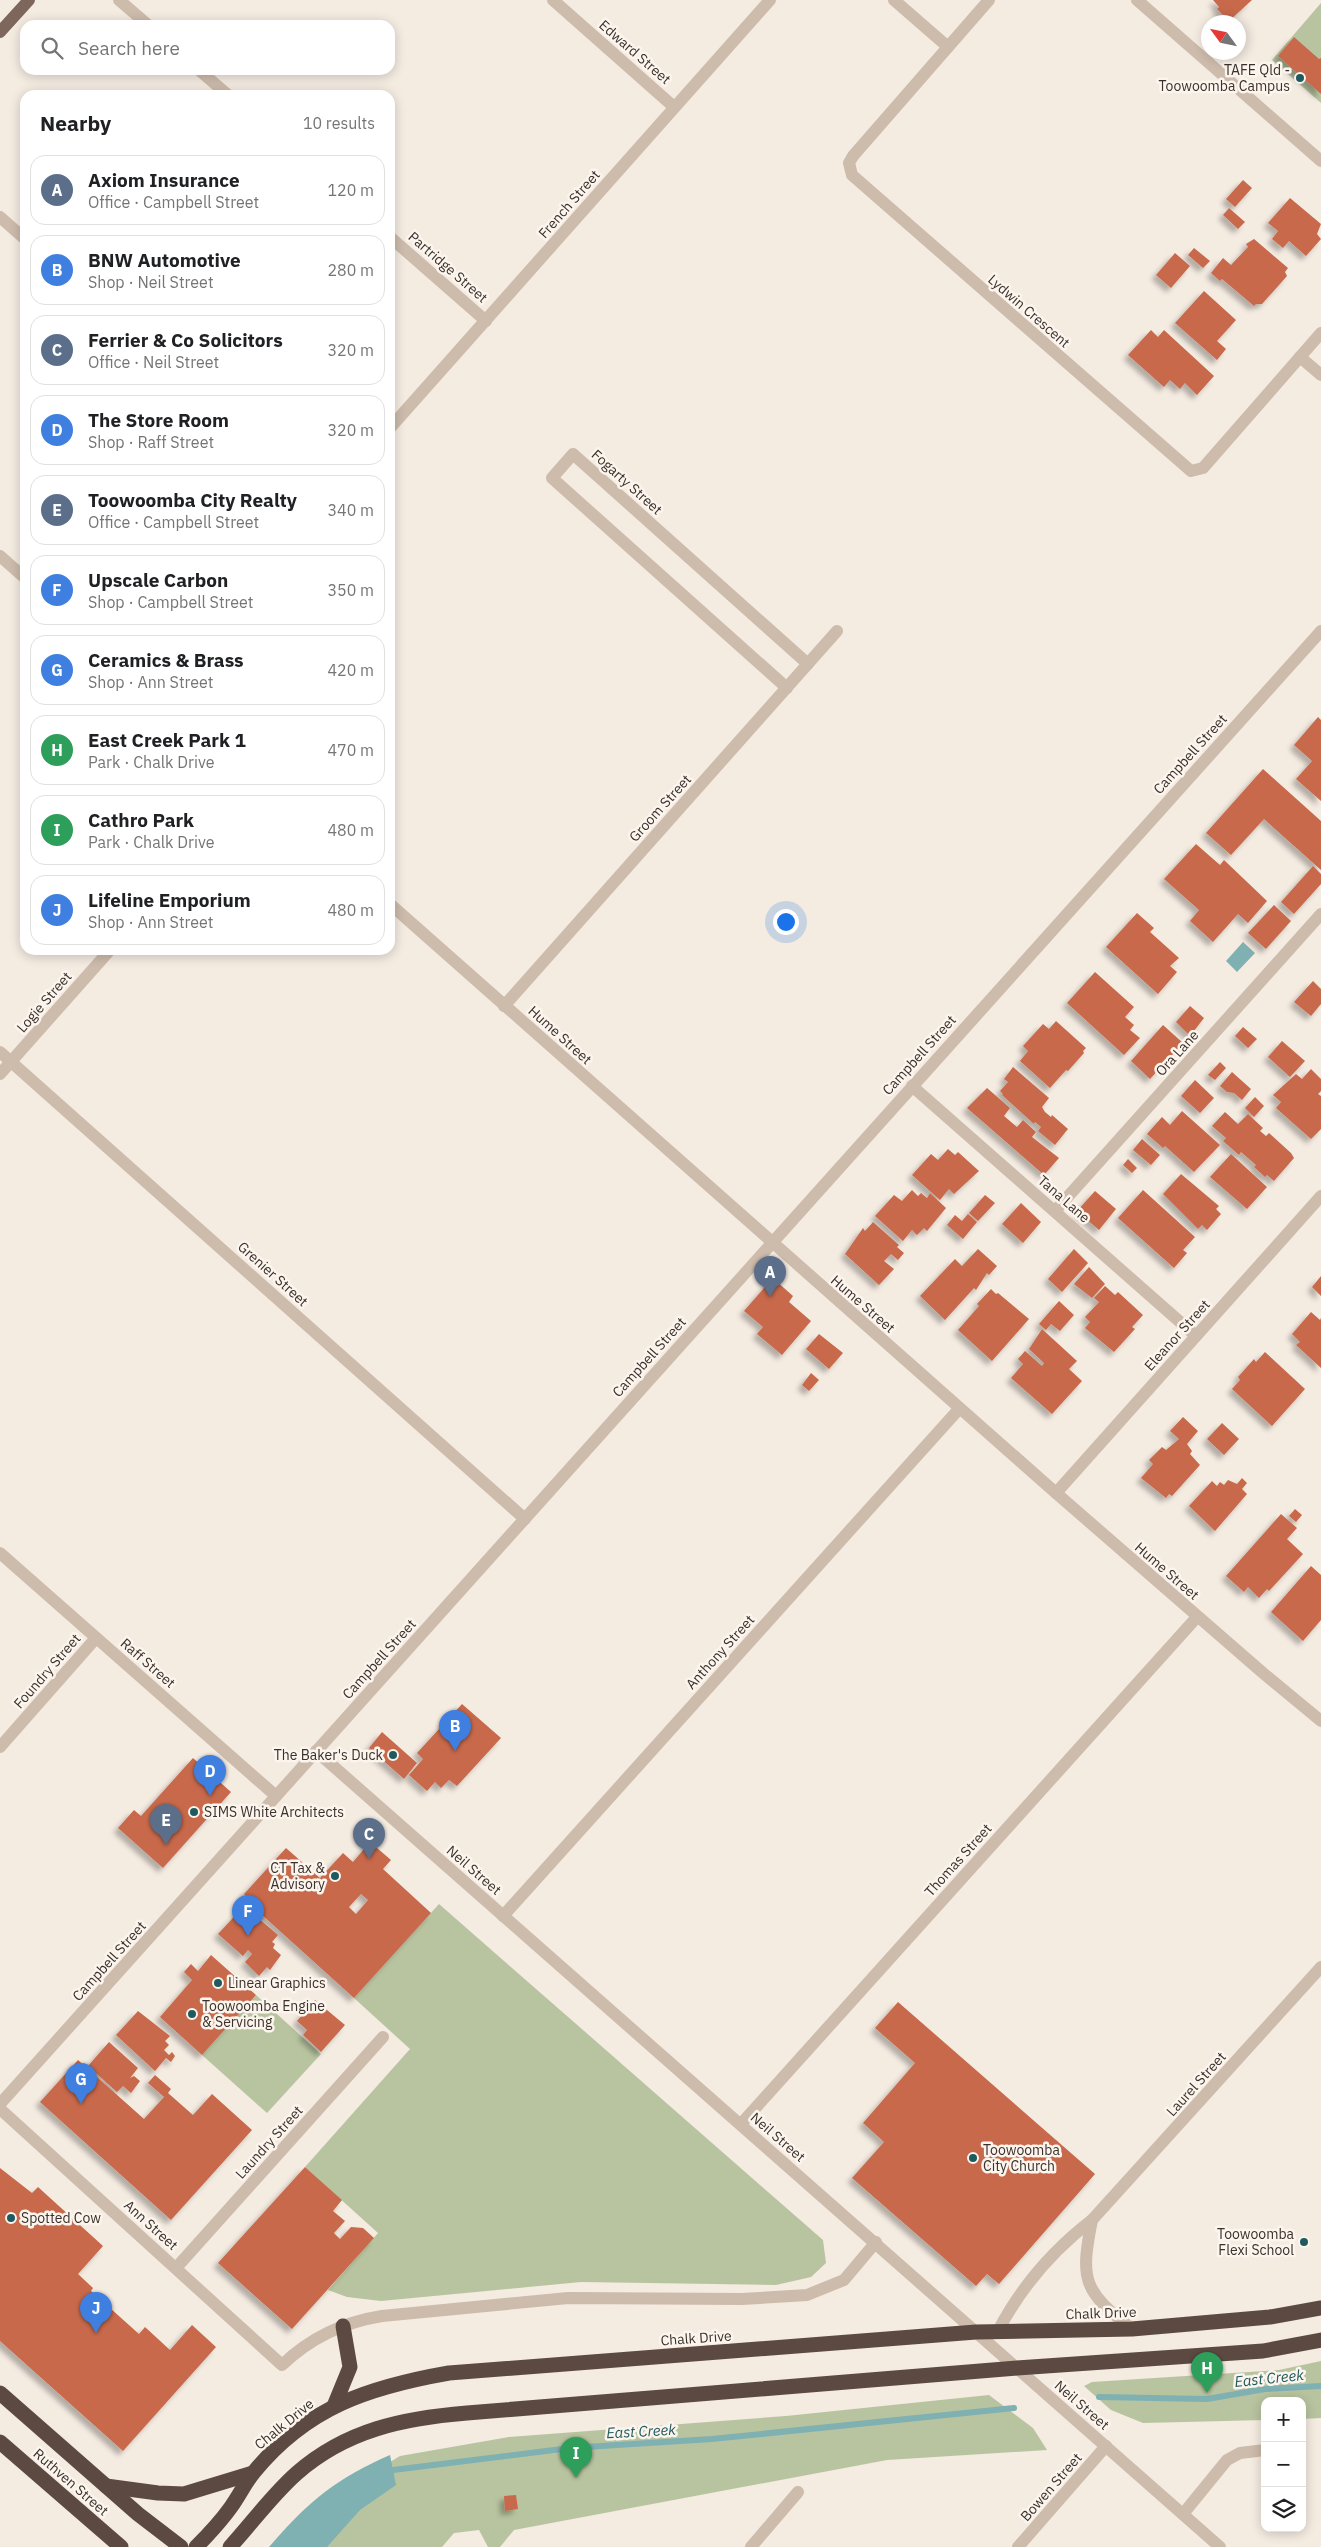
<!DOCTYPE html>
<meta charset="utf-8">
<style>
:root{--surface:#fff;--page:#f6f6f6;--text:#202124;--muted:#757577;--line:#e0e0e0;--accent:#1f5a5e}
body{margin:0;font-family:"IBM Plex Sans",sans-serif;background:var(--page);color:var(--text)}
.controls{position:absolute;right:15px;bottom:15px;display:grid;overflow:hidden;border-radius:10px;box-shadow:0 2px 12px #0003}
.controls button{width:45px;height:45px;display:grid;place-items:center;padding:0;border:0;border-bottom:1px solid var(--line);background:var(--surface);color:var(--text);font:25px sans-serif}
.compass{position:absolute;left:1201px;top:15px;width:45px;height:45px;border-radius:50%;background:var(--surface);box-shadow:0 2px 12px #0003;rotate:303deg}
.you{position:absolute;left:785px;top:921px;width:18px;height:18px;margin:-12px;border:4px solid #fff;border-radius:50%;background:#1a73e8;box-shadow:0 0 0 8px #1a73e833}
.badge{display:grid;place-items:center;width:32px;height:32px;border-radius:50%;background:var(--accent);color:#fff;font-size:16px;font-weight:700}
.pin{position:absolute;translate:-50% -41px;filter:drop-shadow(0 1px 2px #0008)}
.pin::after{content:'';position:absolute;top:26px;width:18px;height:15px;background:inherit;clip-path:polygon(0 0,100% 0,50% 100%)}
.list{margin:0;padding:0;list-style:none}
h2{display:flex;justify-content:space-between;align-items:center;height:65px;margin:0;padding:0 20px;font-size:21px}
h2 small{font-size:16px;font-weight:400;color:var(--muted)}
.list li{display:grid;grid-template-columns:32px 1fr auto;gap:15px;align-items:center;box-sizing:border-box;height:70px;margin:0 10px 10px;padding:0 10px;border:1px solid var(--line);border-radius:15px}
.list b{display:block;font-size:19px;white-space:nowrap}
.list p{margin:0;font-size:16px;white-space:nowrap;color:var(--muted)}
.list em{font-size:16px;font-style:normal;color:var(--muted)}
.icon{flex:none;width:28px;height:28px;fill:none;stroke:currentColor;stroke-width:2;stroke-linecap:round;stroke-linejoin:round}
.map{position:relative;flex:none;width:1321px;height:2547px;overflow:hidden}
.search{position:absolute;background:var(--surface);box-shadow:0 2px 12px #0003;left:20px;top:20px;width:375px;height:55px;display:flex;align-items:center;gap:12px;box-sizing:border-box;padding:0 18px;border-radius:15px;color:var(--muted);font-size:19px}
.panel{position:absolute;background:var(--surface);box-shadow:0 2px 12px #0003;left:20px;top:90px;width:375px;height:865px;border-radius:15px}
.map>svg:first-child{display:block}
.green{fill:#b8c4a0}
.water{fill:#7fb0b2}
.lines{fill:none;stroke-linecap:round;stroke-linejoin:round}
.stream{stroke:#7fb0b2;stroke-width:6}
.building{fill:#c8694b;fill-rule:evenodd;filter:url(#shadow)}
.minor{stroke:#cdbbac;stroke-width:12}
.major{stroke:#7d675c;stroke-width:12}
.highway{stroke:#5c4a42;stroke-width:15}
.poi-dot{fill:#1f5a5e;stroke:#fbf5ee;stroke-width:2}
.labels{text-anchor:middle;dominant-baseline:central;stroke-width:5;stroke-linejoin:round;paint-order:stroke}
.street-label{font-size:14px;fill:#3b302b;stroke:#fbf5ee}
.poi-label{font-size:14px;fill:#3b302b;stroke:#fbf5ee;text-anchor:start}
.water-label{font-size:15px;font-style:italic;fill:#1f5a5e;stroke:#fbf5ee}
</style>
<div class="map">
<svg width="1321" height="2547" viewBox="0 0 1321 2547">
<defs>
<filter id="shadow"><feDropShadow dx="-4.5" dy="4.5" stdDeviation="2.5" flood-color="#0004"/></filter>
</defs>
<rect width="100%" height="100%" fill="#f4ebe1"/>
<g class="green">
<polygon points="1321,3 1321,103 1272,60"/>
<polygon points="439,1904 823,2240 826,2263 811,2277 776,2285 581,2282 381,2301 347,2297 328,2290 378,2233 305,2167 410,2049 354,1998"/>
<polygon points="256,1995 321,2054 267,2113 202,2055"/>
<polygon points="1321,2361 1321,2418 1302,2419 1302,2401 1265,2401 1265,2420 1143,2423 1111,2410 1084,2386 1092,2382 1279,2370"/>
<polygon points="989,2395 1033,2428 1047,2450 887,2460 514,2530 500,2547 488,2547 479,2530 454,2533 442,2547 280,2547 332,2497 400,2456 509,2437 786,2416"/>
</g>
<g class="water">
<polygon points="1243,942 1255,953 1237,972 1226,961"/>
<path d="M390 2455 396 2485 360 2510 327 2547H269C308 2502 335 2479 390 2455Z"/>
</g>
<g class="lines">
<g class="stream">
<polyline points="1099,2397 1207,2399 1265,2389 1321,2386"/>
<polyline points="387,2473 393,2470 570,2448 712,2439 1014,2408"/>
</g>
</g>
<g class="building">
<polygon points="1213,0 1252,0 1229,21 1217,9 1219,7"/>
<polygon points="1294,37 1319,59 1321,58 1321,94 1278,56"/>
<polygon points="1243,180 1252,188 1235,207 1226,199"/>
<polygon points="1290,198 1321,224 1317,234 1321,239 1306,256 1289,241 1283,248 1272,239 1278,231 1268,223"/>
<polygon points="1229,208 1245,222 1238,229 1223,215"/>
<polygon points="1254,239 1288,268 1285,272 1287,276 1262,304 1256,304 1254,306 1222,279 1220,281 1211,273 1223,258 1231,265 1248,247 1246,244"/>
<polygon points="1194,248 1210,261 1203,268 1188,255"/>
<polygon points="1175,253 1190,266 1171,288 1156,275"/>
<polygon points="1204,291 1236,320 1217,341 1226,349 1217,360 1175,323"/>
<polygon points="1151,330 1158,337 1164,330 1214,376 1197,395 1185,383 1180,389 1170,380 1164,387 1128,355"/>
<polygon points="1318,717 1321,720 1321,801 1296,779 1312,761 1294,745"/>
<polygon points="1263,769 1321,821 1321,870 1264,819 1231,855 1206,833"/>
<polygon points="1196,844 1220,865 1224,860 1267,901 1248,923 1238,914 1213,942 1190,921 1199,910 1164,879"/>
<polygon points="1313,866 1321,874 1321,884 1294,914 1281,902"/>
<polygon points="1274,905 1291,921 1266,949 1248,933"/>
<polygon points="1137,913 1154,928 1150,932 1179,958 1170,966 1177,972 1158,994 1106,947"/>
<polygon points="1095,972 1134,1007 1125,1017 1134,1025 1130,1030 1140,1038 1124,1055 1067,1003"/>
<polygon points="1313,981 1321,989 1321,1004 1311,1016 1294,1002"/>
<polygon points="1190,1006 1204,1018 1190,1036 1176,1022"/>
<polygon points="1056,1021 1086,1048 1083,1051 1084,1053 1068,1071 1066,1070 1050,1088 1020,1061 1028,1051 1023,1046 1043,1024 1049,1029"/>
<polygon points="1163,1025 1183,1043 1150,1079 1131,1061"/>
<polygon points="1243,1027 1257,1039 1248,1048 1235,1036"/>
<polygon points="1282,1041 1305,1061 1290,1077 1268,1057"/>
<polygon points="1220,1062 1226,1068 1215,1080 1208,1075"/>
<polygon points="1013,1067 1049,1098 1042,1107 1045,1112 1051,1117 1052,1115 1068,1129 1055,1145 1038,1131 1041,1127 1035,1122 1034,1124 1002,1095 1003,1094 1000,1091 1008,1082 1004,1079"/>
<polygon points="1311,1069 1321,1079 1321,1091 1318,1094 1321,1096 1321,1129 1311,1139 1276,1108 1281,1102 1273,1095 1296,1074 1302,1079"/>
<polygon points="1232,1072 1251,1089 1242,1100 1234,1093 1227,1092 1220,1086"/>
<polygon points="1195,1080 1214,1098 1200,1113 1181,1096"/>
<polygon points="987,1088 1010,1108 1004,1116 1017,1127 1023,1120 1036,1132 1032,1137 1059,1158 1044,1175 967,1108"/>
<polygon points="1255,1097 1264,1106 1254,1117 1245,1108"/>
<polygon points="1182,1111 1220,1145 1194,1172 1165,1146 1163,1148 1147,1134 1162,1117 1170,1125"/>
<polygon points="1225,1112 1238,1124 1248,1114 1263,1128 1260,1131 1266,1136 1269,1133 1291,1153 1294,1158 1274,1181 1267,1175 1265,1177 1254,1167 1256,1165 1241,1152 1239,1155 1223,1141 1226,1138 1212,1126"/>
<polygon points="1142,1139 1160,1155 1151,1165 1133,1150"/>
<polygon points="948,1149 955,1155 958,1152 979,1171 954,1194 949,1189 940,1200 912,1175 931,1154 938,1160"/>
<polygon points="1231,1154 1267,1187 1247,1209 1210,1177"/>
<polygon points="1128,1159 1137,1168 1132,1173 1123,1165"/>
<polygon points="1181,1174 1219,1206 1216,1209 1221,1214 1207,1230 1202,1225 1198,1229 1163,1194"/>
<polygon points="912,1190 918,1196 921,1193 927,1198 930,1193 946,1208 927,1231 924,1228 917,1235 912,1230 903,1241 875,1216 894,1195 902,1201"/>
<polygon points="1143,1190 1195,1237 1183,1250 1187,1253 1174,1268 1118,1218"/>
<polygon points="1095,1191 1116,1209 1099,1230 1077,1211"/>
<polygon points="985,1195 995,1203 978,1221 969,1213"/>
<polygon points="1021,1203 1041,1222 1023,1243 1002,1224"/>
<polygon points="968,1214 977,1222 963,1239 947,1225 955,1215 962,1221"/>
<polygon points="873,1222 899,1245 897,1247 904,1253 898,1260 891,1254 884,1261 894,1269 879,1285 845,1254 863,1228 865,1231"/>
<polygon points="978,1249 997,1266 989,1275 987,1273 976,1290 974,1288 945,1320 920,1296 955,1259 962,1266"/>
<polygon points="1074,1249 1088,1263 1062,1292 1048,1279"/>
<polygon points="1089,1267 1105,1284 1092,1298 1074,1284"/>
<polygon points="1321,1276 1321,1296 1312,1287"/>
<polygon points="771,1280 775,1280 793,1296 789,1302 811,1321 782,1355 757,1334 763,1327 744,1311"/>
<polygon points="1105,1286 1115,1295 1118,1292 1143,1315 1132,1327 1135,1329 1114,1352 1085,1328 1090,1322 1085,1317 1099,1302 1094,1298"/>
<polygon points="991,1289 996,1294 998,1293 1029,1319 992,1361 958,1330 979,1306 977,1304"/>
<polygon points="1059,1301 1074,1315 1060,1331 1051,1324 1046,1330 1039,1324"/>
<polygon points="1311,1312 1320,1320 1321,1318 1321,1368 1296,1345 1300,1342 1292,1334"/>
<polygon points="1042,1329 1077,1361 1069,1369 1082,1381 1052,1414 1011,1378 1023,1364 1018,1359 1025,1351 1042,1366 1044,1363 1029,1349"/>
<polygon points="819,1334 843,1353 829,1369 806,1349"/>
<polygon points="1265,1352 1305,1389 1272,1426 1232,1389 1240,1380 1238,1377 1254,1359 1256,1362"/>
<polygon points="811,1373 819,1380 809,1391 802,1385"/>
<polygon points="1183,1417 1198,1431 1187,1444 1192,1451 1190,1454 1200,1465 1172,1496 1169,1494 1166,1498 1141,1478 1153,1464 1149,1460 1162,1447 1166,1450 1179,1439 1170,1431"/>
<polygon points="1222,1423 1239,1439 1224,1455 1207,1439"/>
<polygon points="1242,1478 1247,1483 1242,1489 1247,1494 1215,1531 1189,1506 1212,1481 1217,1486 1220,1482 1224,1485 1228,1480 1237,1484"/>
<polygon points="1295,1509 1302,1515 1296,1522 1289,1516"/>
<polygon points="1281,1514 1297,1528 1287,1539 1303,1554 1269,1591 1267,1589 1259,1598 1248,1587 1244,1592 1226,1576"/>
<polygon points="1311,1566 1321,1575 1321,1620 1303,1641 1271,1612"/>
<polygon points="462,1704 501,1738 457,1786 449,1780 441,1788 435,1782 427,1791 409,1775 423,1759 417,1753"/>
<polygon points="382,1732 417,1763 404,1779 369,1748"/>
<polygon points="193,1758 231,1792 163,1868 118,1828 134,1810 141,1816"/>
<path d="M370 1842 391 1860 383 1869 431 1913 354 1998 261 1914 263 1911 244 1894 286 1848 320 1878 343 1853 353 1862ZM361 1894 368 1900 356 1914 349 1907Z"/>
<polygon points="244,1906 278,1935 272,1942 275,1944 273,1948 281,1955 270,1970 267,1967 259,1976 245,1962 252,1954 248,1950 243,1956 218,1934"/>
<polygon points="211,1955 256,1995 202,2055 160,2017 192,1980 184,1972 191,1964 198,1971"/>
<polygon points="315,2000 345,2025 321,2052 303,2035 307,2030 297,2021"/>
<polygon points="898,2002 1095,2174 999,2284 987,2274 976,2286 852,2178 884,2142 863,2123 915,2063 875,2028"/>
<polygon points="138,2011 170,2036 165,2041 169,2045 164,2050 169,2055 172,2052 175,2056 171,2062 166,2058 155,2071 116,2035"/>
<polygon points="109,2042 138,2068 130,2078 134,2076 140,2081 131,2093 123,2086 117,2092 88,2066"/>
<polygon points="78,2060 144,2119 164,2097 148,2083 155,2075 171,2089 168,2093 193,2115 212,2094 252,2130 171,2220 40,2102"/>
<polygon points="305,2167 342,2200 333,2211 345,2221 334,2233 340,2239 351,2227 363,2228 374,2238 292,2329 218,2263"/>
<polygon points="0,2168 32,2193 38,2187 103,2246 78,2274 93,2288 91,2291 139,2334 145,2327 170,2350 192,2325 216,2347 123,2451 0,2341"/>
<polygon points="516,2495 518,2509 505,2511 504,2496"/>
</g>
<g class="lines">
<g class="minor">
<polyline points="119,0 148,25"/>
<polyline points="553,0 674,107"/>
<polyline points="894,0 948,47"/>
<polyline points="989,0 853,156 849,163 852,175 1191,471 1203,468 1321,333"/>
<polyline points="1137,0 1321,161"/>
<polyline points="199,70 228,95"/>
<polyline points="0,217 25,239"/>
<polyline points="390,237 486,321"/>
<polyline points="1300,357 1321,375"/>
<polyline points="390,428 770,0"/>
<polyline points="0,556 25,578"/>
<polyline points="787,688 552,478 573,454 808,664"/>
<polyline points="390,904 1056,1493 1263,1673 1321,1721"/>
<polyline points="504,1006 837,631"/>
<polyline points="0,1052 525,1519"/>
<polyline points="0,1074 110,950"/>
<polyline points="912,1086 1196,1336"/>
<polyline points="1055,1211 1321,914"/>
<polyline points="1056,1493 1321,1196"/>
<polyline points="0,1553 276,1796"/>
<polyline points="0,1747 96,1638"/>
<polyline points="316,1751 1220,2547"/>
<polyline points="503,1916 959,1409"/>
<polyline points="0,2104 1321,631"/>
<path d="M0 2109 282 2365C310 2338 344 2322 382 2316L568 2298 742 2299 807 2295 844 2280 876 2242"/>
<polyline points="741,2124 1197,1617"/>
<path d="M1092 2220C1080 2280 1083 2291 1132 2329"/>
<polyline points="176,2268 383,2037"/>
<path d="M998 2331C1021 2287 1053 2250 1092 2220L1321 1967"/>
<polyline points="1183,2514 1227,2460 1240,2453 1265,2450"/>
<polyline points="751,2547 798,2492"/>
<polyline points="1018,2547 1106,2446"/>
</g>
<polyline class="major" points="0,32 29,0"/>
<g class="highway">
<polyline points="0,2393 138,2514 181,2547"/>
<polyline points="334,2406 350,2367 343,2326"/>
<polyline points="0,2442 121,2547"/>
<polyline points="106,2486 158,2493 184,2494 253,2473"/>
<path d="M196 2547C208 2535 221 2521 231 2507 239 2496 245 2483 254 2472 307 2407 369 2387 449 2373L976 2332 1132 2329 1270 2317 1321 2308"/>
<path d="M230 2547C252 2523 272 2495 297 2473 346 2430 404 2418 467 2413L1017 2368 1263 2351 1321 2340"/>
</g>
</g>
<g class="poi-dot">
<circle cx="1300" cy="78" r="5"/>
<circle cx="393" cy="1755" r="5"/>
<circle cx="194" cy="1812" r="5"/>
<circle cx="335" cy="1876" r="5"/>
<circle cx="218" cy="1983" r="5"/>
<circle cx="192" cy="2014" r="5"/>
<circle cx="973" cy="2158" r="5"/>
<circle cx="11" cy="2218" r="5"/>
<circle cx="1304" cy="2242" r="5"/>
</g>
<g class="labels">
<g class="street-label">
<text transform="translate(635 52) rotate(41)">Edward Street</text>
<text transform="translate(569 204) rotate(-49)">French Street</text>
<text transform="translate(448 267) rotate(41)">Partridge Street</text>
<text transform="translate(1029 311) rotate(41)">Lydwin Crescent</text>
<text transform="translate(627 482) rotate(42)">Fogarty Street</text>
<text transform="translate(1190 754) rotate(-48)">Campbell Street</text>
<text transform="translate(660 808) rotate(-48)">Groom Street</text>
<text transform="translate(44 1002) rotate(-49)">Logie Street</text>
<text transform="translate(560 1035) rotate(42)">Hume Street</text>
<text transform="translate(1177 1053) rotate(-48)">Ora Lane</text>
<text transform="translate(919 1055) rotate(-48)">Campbell Street</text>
<text transform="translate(1064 1199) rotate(41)">Tana Lane</text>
<text transform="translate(273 1274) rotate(42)">Grenier Street</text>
<text transform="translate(863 1304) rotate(41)">Hume Street</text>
<text transform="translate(1177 1335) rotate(-48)">Eleanor Street</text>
<text transform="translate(649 1357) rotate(-48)">Campbell Street</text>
<text transform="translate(1167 1571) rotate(41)">Hume Street</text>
<text transform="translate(720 1652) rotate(-48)">Anthony Street</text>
<text transform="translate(379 1659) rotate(-48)">Campbell Street</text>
<text transform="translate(148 1663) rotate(41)">Raff Street</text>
<text transform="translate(47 1671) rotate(-49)">Foundry Street</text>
<text transform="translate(958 1860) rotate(-48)">Thomas Street</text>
<text transform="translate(474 1870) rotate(41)">Neil Street</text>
<text transform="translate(109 1961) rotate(-48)">Campbell Street</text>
<text transform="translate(1196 2084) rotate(-48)">Laurel Street</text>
<text transform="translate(778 2137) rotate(41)">Neil Street</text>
<text transform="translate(269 2142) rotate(-48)">Laundry Street</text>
<text transform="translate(151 2225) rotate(42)">Ann Street</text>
<text transform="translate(1101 2313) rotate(-2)">Chalk Drive</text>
<text transform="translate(696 2338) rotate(-4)">Chalk Drive</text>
<text transform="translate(1082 2405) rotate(41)">Neil Street</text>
<text transform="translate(284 2424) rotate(-39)">Chalk Drive</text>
<text transform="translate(71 2482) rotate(41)">Ruthven Street</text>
<text transform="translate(1051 2487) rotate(-49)">Bowen Street</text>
</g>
<g class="poi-label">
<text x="1290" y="70" text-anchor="end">TAFE Qld -<tspan x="1290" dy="16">Toowoomba Campus</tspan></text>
<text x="383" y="1755" text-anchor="end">The Baker's Duck</text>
<text x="204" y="1812">SIMS White Architects</text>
<text x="325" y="1868" text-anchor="end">CT Tax &amp;<tspan x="325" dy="16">Advisory</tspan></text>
<text x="228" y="1983">Linear Graphics</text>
<text x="202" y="2006">Toowoomba Engine<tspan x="202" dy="16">&amp; Servicing</tspan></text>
<text x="983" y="2150">Toowoomba<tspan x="983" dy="16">City Church</tspan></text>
<text x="21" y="2218">Spotted Cow</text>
<text x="1294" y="2234" text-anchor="end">Toowoomba<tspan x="1294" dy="16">Flexi School</tspan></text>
</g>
<g class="water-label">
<text transform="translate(1269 2378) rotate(-6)">East Creek</text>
<text transform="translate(641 2431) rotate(-3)">East Creek</text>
</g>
</g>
</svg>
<div class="controls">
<button>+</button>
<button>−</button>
<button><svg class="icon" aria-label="layers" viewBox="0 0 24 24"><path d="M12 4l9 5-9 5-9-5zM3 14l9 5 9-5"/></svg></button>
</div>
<svg class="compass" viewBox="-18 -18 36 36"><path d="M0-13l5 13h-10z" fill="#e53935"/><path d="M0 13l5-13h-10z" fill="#757577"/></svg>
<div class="you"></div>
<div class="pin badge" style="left:770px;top:1297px;background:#5c6f8a">A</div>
<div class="pin badge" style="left:455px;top:1751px;background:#3f7fe0">B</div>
<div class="pin badge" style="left:369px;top:1859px;background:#5c6f8a">C</div>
<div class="pin badge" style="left:210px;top:1796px;background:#3f7fe0">D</div>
<div class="pin badge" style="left:166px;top:1845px;background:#5c6f8a">E</div>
<div class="pin badge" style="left:248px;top:1936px;background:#3f7fe0">F</div>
<div class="pin badge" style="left:81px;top:2104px;background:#3f7fe0">G</div>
<div class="pin badge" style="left:1207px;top:2393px;background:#2e9e5b">H</div>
<div class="pin badge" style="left:576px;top:2478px;background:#2e9e5b">I</div>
<div class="pin badge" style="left:96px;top:2333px;background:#3f7fe0">J</div>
<div class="search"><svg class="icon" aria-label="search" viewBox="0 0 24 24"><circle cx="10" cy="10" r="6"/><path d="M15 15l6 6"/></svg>Search here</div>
<section class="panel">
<h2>Nearby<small>10 results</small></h2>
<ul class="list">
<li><span class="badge" style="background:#5c6f8a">A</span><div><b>Axiom Insurance</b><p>Office · Campbell Street</p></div><em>120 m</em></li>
<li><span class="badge" style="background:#3f7fe0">B</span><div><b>BNW Automotive</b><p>Shop · Neil Street</p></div><em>280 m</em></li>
<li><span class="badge" style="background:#5c6f8a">C</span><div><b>Ferrier &amp; Co Solicitors</b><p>Office · Neil Street</p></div><em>320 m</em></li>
<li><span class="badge" style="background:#3f7fe0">D</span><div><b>The Store Room</b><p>Shop · Raff Street</p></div><em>320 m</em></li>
<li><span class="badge" style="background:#5c6f8a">E</span><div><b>Toowoomba City Realty</b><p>Office · Campbell Street</p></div><em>340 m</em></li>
<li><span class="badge" style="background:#3f7fe0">F</span><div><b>Upscale Carbon</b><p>Shop · Campbell Street</p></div><em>350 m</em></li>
<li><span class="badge" style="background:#3f7fe0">G</span><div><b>Ceramics &amp; Brass</b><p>Shop · Ann Street</p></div><em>420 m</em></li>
<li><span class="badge" style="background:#2e9e5b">H</span><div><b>East Creek Park 1</b><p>Park · Chalk Drive</p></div><em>470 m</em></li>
<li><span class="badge" style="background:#2e9e5b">I</span><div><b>Cathro Park</b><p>Park · Chalk Drive</p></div><em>480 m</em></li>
<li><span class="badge" style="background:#3f7fe0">J</span><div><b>Lifeline Emporium</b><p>Shop · Ann Street</p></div><em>480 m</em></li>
</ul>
</section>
</div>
